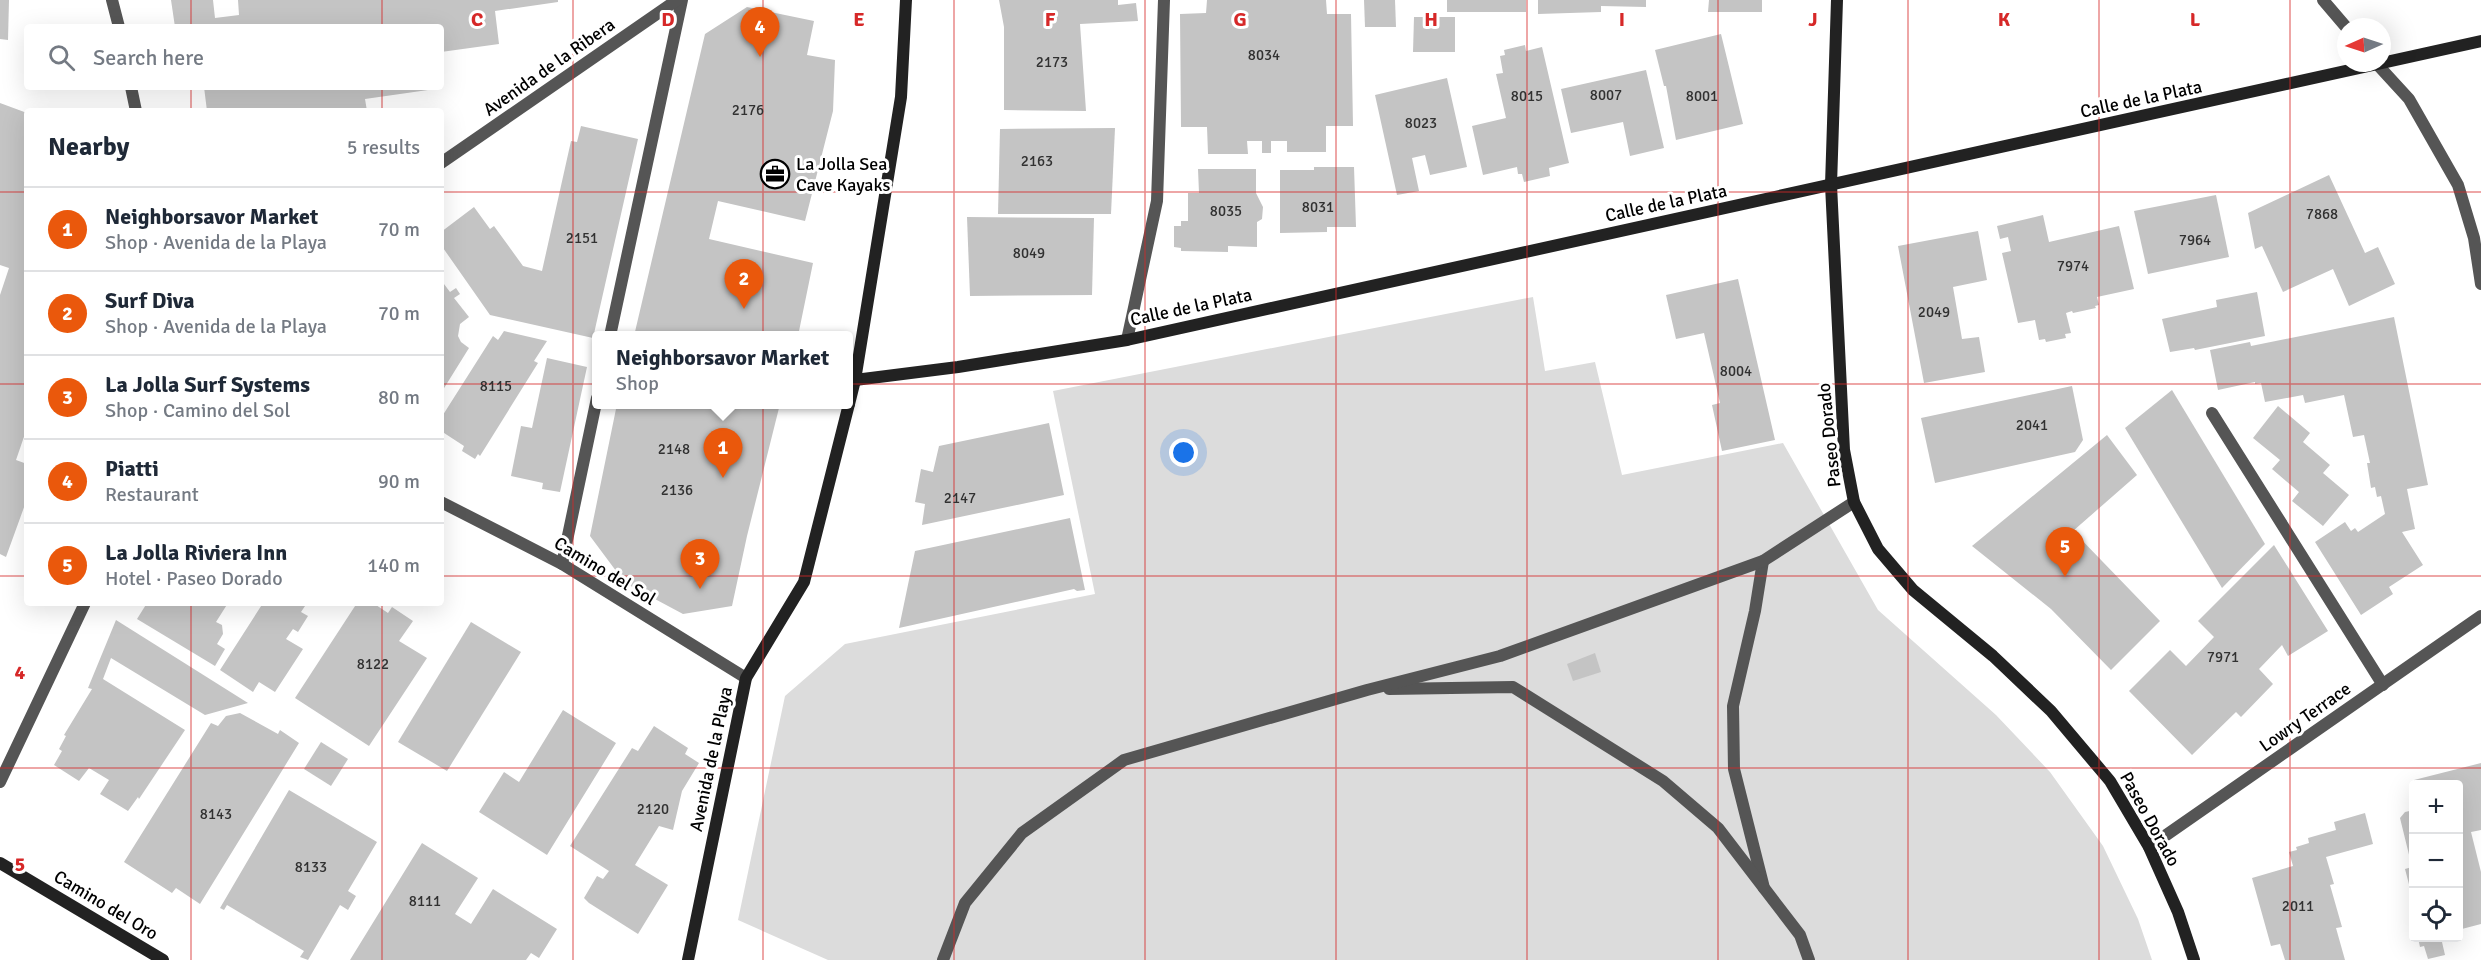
<!DOCTYPE html>
<meta charset="utf-8">
<style>
:root{--surface:#fff;--page:#f2f2f3;--text:#1f2937;--muted:#747a83;--line:#e0e1e3;--accent:#ea580c}
body{margin:0;font-family:Signika,sans-serif;background:var(--page);color:var(--text)}
.controls{position:absolute;right:18px;bottom:18px;display:grid;overflow:hidden;border-radius:6px;box-shadow:0 6px 24px #0002}
.controls button{width:54px;height:54px;display:grid;place-items:center;padding:0;border:0;border-bottom:2px solid var(--line);background:var(--surface);color:var(--text);font:30px sans-serif}
.compass{position:absolute;left:2337px;top:18px;width:54px;height:54px;border-radius:50%;background:var(--surface);box-shadow:0 6px 24px #0002;rotate:267deg}
.you{position:absolute;left:1184px;top:453px;width:21px;height:21px;margin:-15px;border:4px solid #fff;border-radius:50%;background:#1a73e8;box-shadow:0 0 0 9px #1a73e833}
.badge{display:grid;place-items:center;width:39px;height:39px;border-radius:50%;background:var(--accent);color:#fff;font-size:20px;font-weight:700}
.pin{position:absolute;translate:-50% -50px;filter:drop-shadow(0 2px 3px #0008)}
.pin::after{content:'';position:absolute;top:32px;width:21px;height:18px;background:inherit;clip-path:polygon(0 0,100% 0,50% 100%)}
.popup{position:absolute;left:592px;top:331px;width:261px;height:78px;box-sizing:border-box;display:grid;place-content:center;border-radius:6px;background:var(--surface);filter:drop-shadow(0 2px 4px #0005);font-size:20px;white-space:nowrap;color:var(--muted)}
.popup b{font-size:22px;color:var(--text)}
.popup::after{content:'';position:absolute;left:50%;top:100%;margin-left:-12px;border:12px solid transparent;border-top-color:var(--surface)}
.list{margin:0;padding:0;list-style:none}
h2{display:flex;justify-content:space-between;align-items:center;height:78px;margin:0;padding:0 24px;font-size:26px}
h2 small{font-size:20px;font-weight:400;color:var(--muted)}
.list li{display:grid;grid-template-columns:39px 1fr auto;gap:18px;align-items:center;box-sizing:border-box;height:84px;padding:0 24px;border-top:2px solid var(--line)}
.list b{display:block;font-size:22px;white-space:nowrap}
.list p{margin:0;font-size:20px;white-space:nowrap;color:var(--muted)}
.list em{font-size:20px;font-style:normal;color:var(--muted)}
.icon{flex:none;width:33px;height:33px;fill:none;stroke:currentColor;stroke-width:2;stroke-linecap:round;stroke-linejoin:round}
.map{position:relative;flex:none;width:2481px;height:960px;overflow:hidden}
.search{position:absolute;background:var(--surface);box-shadow:0 6px 24px #0002;left:24px;top:24px;width:420px;height:66px;display:flex;align-items:center;gap:15px;box-sizing:border-box;padding:0 21px;border-radius:6px;color:var(--muted);font-size:22px}
.panel{position:absolute;background:var(--surface);box-shadow:0 6px 24px #0002;left:24px;top:108px;width:420px;height:498px;border-radius:6px}
.map>svg:first-child{display:block}
.green{fill:#dcdcdc}
.building{fill:#c4c4c4}
.lines{fill:none;stroke-linecap:round;stroke-linejoin:round}
.lane{stroke:#555;stroke-width:12}
.street{stroke:#555;stroke-width:12}
.secondary{stroke:#222;stroke-width:12}
.grid{fill:none;stroke:#d62828;stroke-width:1.5;stroke-opacity:0.55}
.labels{text-anchor:middle;dominant-baseline:central;stroke-width:6;stroke-linejoin:round;paint-order:stroke}
.number-label{font-size:15px;fill:#313131}
.street-label{font-size:18px;fill:#000;stroke:#fff}
.poi-label{font-size:18px;fill:#000;stroke:#fff;text-anchor:start}
.grid-label{font-size:20px;text-anchor:middle;font-weight:bold;fill:#d62828;stroke:#fff;stroke-width:6;stroke-linejoin:round;paint-order:stroke}
</style>
<div class="map">
<svg width="2481" height="960" viewBox="0 0 2481 960">
<rect width="100%" height="100%" fill="#fff"/>
<polygon class="green" points="1533,297 1545,371 1595,362 1622,475 1783,443 1878,610 1996,715 2050,772 2103,846 2138,919 2152,960 828,960 738,920 785,696 845,644 1095,594 1053,391"/>
<g class="building">
<polygon points="0,0 9,0 8,40 0,39"/>
<polygon points="171,0 213,0 215,18 239,15 238,0 558,0 558,2 495,11 499,44 441,52 441,27 175,27"/>
<polygon points="999,0 1118,0 1118,5 1136,3 1138,21 1080,24 1086,111 1004,110 1004,27"/>
<polygon points="1207,0 1326,0 1327,14 1351,14 1353,126 1326,126 1326,152 1287,152 1287,141 1271,141 1271,153 1262,153 1262,141 1247,141 1248,154 1208,154 1207,127 1181,127 1180,14 1206,13"/>
<polygon points="1364,0 1395,0 1396,27 1365,27"/>
<rect x="1447" y="0" width="79" height="12"/>
<polygon points="1538,0 1646,0 1646,7 1601,6 1601,12 1538,14"/>
<polygon points="1709,0 1762,0 1762,12 1708,12"/>
<polygon points="747,7 814,21 807,55 835,60 833,111 805,221 718,201 709,239 813,263 798,336 634,336 705,34"/>
<polygon points="1414,17 1455,17 1455,52 1413,52"/>
<polygon points="1721,34 1743,124 1676,140 1666,86 1664,86 1655,50"/>
<polygon points="1525,45 1526,51 1542,47 1569,163 1549,168 1550,176 1524,182 1522,174 1518,174 1517,167 1483,175 1472,126 1506,118 1496,74 1503,73 1500,56 1505,55 1504,50"/>
<polygon points="1646,70 1664,148 1630,156 1623,122 1571,133 1561,89"/>
<polygon points="1447,78 1467,167 1430,175 1425,155 1412,158 1419,191 1397,195 1375,95"/>
<polygon points="204,87 435,87 435,89 365,99 367,111 207,111"/>
<polygon points="0,103 27,113 25,258 27,258 27,373 25,380 27,381 27,428 16,460 27,464 27,499 6,557 0,554 0,295 9,268 0,265"/>
<polygon points="581,126 638,139 593,338 490,315 441,245 441,232 474,207 490,229 494,226 523,266 542,271 571,141 577,142"/>
<polygon points="1115,128 1111,214 998,214 1000,129"/>
<polygon points="1314,167 1354,167 1356,227 1327,227 1327,232 1280,233 1280,170 1314,170"/>
<polygon points="1198,169 1256,169 1256,193 1263,207 1262,219 1257,222 1257,247 1228,246 1228,252 1181,251 1181,248 1174,247 1174,226 1181,226 1181,221 1188,221 1188,193 1199,193"/>
<polygon points="2329,175 2365,253 2378,247 2395,284 2349,306 2333,269 2283,292 2262,246 2255,249 2248,213"/>
<polygon points="2216,195 2229,257 2148,274 2134,211"/>
<polygon points="2043,215 2049,242 2119,226 2134,289 2097,297 2099,305 2095,306 2096,308 2073,313 2072,311 2066,313 2071,333 2065,334 2066,338 2046,342 2045,339 2039,340 2035,320 2018,323 2002,253 2011,251 2008,237 2000,239 1997,226"/>
<polygon points="967,217 1094,218 1092,295 970,296"/>
<polygon points="1978,231 1987,280 1953,287 1962,339 1979,337 1985,372 1924,383 1898,246"/>
<polygon points="1738,279 1775,440 1722,451 1712,405 1720,403 1704,333 1676,339 1666,295"/>
<polygon points="441,280 450,292 456,288 460,294 454,298 469,317 460,324 458,336 461,342 469,348 441,393"/>
<polygon points="2257,292 2265,336 2195,350 2194,348 2170,352 2162,319 2217,307 2216,300"/>
<polygon points="2394,317 2428,485 2407,489 2415,529 2402,532 2423,565 2389,587 2393,594 2361,615 2315,542 2345,522 2351,531 2355,528 2358,532 2385,514 2381,496 2377,497 2375,487 2371,488 2367,463 2370,463 2364,435 2353,437 2344,395 2305,403 2303,395 2265,402 2261,383 2255,384 2255,382 2218,390 2210,350 2250,342 2251,346"/>
<polygon points="504,331 547,341 534,361 538,363 480,456 478,454 475,459 462,451 464,446 441,431 441,418 493,336 498,340"/>
<polygon points="547,358 587,367 560,492 542,489 543,483 511,476 521,426 532,428"/>
<polygon points="2072,386 2083,440 2075,452 1935,483 1921,418"/>
<polygon points="2172,390 2265,544 2222,588 2125,428"/>
<polygon points="617,404 780,404 747,536 732,606 683,614 625,583 590,536"/>
<polygon points="2278,406 2310,433 2303,442 2330,465 2323,473 2349,495 2323,526 2292,501 2299,492 2272,469 2280,460 2253,438"/>
<polygon points="1049,423 1064,495 922,525 925,504 915,502 921,469 933,472 939,446"/>
<polygon points="2107,435 2137,475 2073,531 2160,621 2111,670 2051,609 1972,546"/>
<polygon points="1070,518 1085,590 1077,591 1074,589 899,628 915,551"/>
<polygon points="2274,545 2328,631 2288,656 2282,645 2259,669 2273,684 2241,717 2236,712 2192,755 2129,691 2170,650 2186,666 2214,637 2198,621"/>
<polygon points="147,603 228,603 216,622 222,625 223,634 217,644 225,649 215,666 137,619"/>
<polygon points="263,603 307,603 301,612 308,616 298,632 293,629 286,639 303,649 275,692 259,682 253,692 220,670"/>
<polygon points="357,603 373,603 388,613 392,607 413,621 399,641 427,658 369,746 295,698"/>
<polygon points="116,620 248,703 205,715 111,658 103,679 185,730 139,799 138,797 128,811 100,794 109,780 89,768 79,781 54,765 62,751 59,749 66,736 64,735 92,689 88,688"/>
<polygon points="471,622 521,652 447,771 398,742"/>
<polygon points="1595,653 1601,672 1573,681 1567,664"/>
<polygon points="563,710 616,743 547,855 479,812 504,772 519,782"/>
<polygon points="240,713 278,734 280,730 299,743 200,904 176,888 172,893 124,862 211,723 218,726 226,716"/>
<polygon points="654,726 688,748 685,754 699,763 682,791 673,830 659,826 635,865 668,885 638,934 589,903 584,898 597,876 603,879 609,871 570,846 632,748 638,751"/>
<polygon points="321,742 348,759 331,786 304,769"/>
<polygon points="2481,763 2481,830 2471,832 2481,872 2481,924 2458,930 2458,784 2415,784 2414,780"/>
<polygon points="289,790 377,842 348,891 356,896 348,910 340,905 308,960 300,957 304,951 227,905 224,910 220,908"/>
<polygon points="2414,810 2414,891 2411,892 2405,869 2412,867 2400,818 2405,812"/>
<polygon points="2365,813 2373,844 2326,857 2334,884 2330,885 2342,927 2336,928 2345,960 2285,960 2280,944 2271,946 2252,878 2293,866 2289,852 2297,850 2296,847 2309,843 2308,838 2336,830 2334,822"/>
<polygon points="422,843 478,878 455,914 471,924 493,889 557,929 539,958 531,953 526,960 350,960"/>
<polygon points="2418,938 2459,938 2442,942 2445,955 2428,959 2424,946 2420,947"/>
</g>
<g class="lines">
<g class="lane">
<polyline points="610,336 682,0"/>
<polyline points="1127,340 1157,201 1164,0"/>
<polyline points="2212,413 2383,685"/>
<polyline points="1763,561 1755,611 1733,706 1734,769 1764,888 1800,935 1809,960"/>
<polyline points="562,564 597,398"/>
<polyline points="1389,689 1513,687 1663,781 1718,828 1764,888"/>
<polyline points="943,960 965,903 1022,833 1124,760 1367,690 1500,656 1763,561 1854,502"/>
</g>
<g class="street">
<polyline points="112,0 119,27"/>
<polyline points="2323,0 2346,27"/>
<polyline points="2376,63 2409,99 2458,185 2474,238 2481,284"/>
<polyline points="131,87 136,111"/>
<polyline points="441,163 677,0"/>
<polyline points="441,502 562,564 746,678"/>
<polyline points="0,782 85,603"/>
<polyline points="2149,847 2481,616"/>
</g>
<g class="secondary">
<polyline points="1837,0 1831,185 1844,450 1854,502 1878,549 1913,590 1993,656 2051,711 2110,781 2149,847 2178,912 2194,960"/>
<polyline points="855,380 958,367 1127,340 2481,41"/>
<polyline points="849,404 855,380 901,97 906,0"/>
<polyline points="0,863 163,960"/>
<polyline points="688,960 746,678 804,582 849,404"/>
</g>
</g>
<path class="grid" d="M191 0V27M382 0V27M573 0V960M763 0V960M954 0V960M1145 0V960M1336 0V960M1527 0V960M1718 0V960M1908 0V960M2099 0V960M2290 0V960M191 87V111M382 87V111M0 192H27M441 192H2481M0 384H27M441 384H2481M0 576H27M441 576H2481M191 603V960M382 603V960M0 768H2481"/>
<defs>
<g id="office-ring" transform="scale(1.5)"><circle r="9.5" fill="#fff" stroke="#000" stroke-width="1.5"/><path d="M-6-3h4V-5.5h4V-3h4V5H-6ZM-1-4.5V-3h2v-1.5ZM-6 0V1H6V0Z" fill="#000"/></g>
</defs>
<g fill-rule="evenodd">
<use href="#office-ring" x="775" y="174"/>
</g>
<g class="labels">
<g class="number-label">
<text x="1264" y="55">8034</text>
<text x="1052" y="62">2173</text>
<text x="1606" y="95">8007</text>
<text x="1527" y="96">8015</text>
<text x="1702" y="96">8001</text>
<text x="748" y="110">2176</text>
<text x="1421" y="123">8023</text>
<text x="1037" y="161">2163</text>
<text x="1318" y="207">8031</text>
<text x="1226" y="211">8035</text>
<text x="2322" y="214">7868</text>
<text x="582" y="238">2151</text>
<text x="2195" y="240">7964</text>
<text x="1029" y="253">8049</text>
<text x="2073" y="266">7974</text>
<text x="1934" y="312">2049</text>
<text x="1736" y="371">8004</text>
<text x="496" y="386">8115</text>
<text x="2032" y="425">2041</text>
<text x="674" y="449">2148</text>
<text x="677" y="490">2136</text>
<text x="960" y="498">2147</text>
<text x="2223" y="657">7971</text>
<text x="373" y="664">8122</text>
<text x="653" y="809">2120</text>
<text x="216" y="814">8143</text>
<text x="311" y="867">8133</text>
<text x="425" y="901">8111</text>
<text x="2298" y="906">2011</text>
</g>
<g class="street-label">
<text transform="translate(549 67) rotate(-35)">Avenida de la Ribera</text>
<text transform="translate(2141 99) rotate(-12)">Calle de la Plata</text>
<text transform="translate(1666 203) rotate(-12)">Calle de la Plata</text>
<text transform="translate(1191 307) rotate(-12)">Calle de la Plata</text>
<text transform="translate(1829 435) rotate(-96)">Paseo Dorado</text>
<text transform="translate(605 571) rotate(31)">Camino del Sol</text>
<text transform="translate(2305 717) rotate(-35)">Lowry Terrace</text>
<text transform="translate(711 759) rotate(-78)">Avenida de la Playa</text>
<text transform="translate(2150 819) rotate(61)">Paseo Dorado</text>
<text transform="translate(106 905) rotate(31)">Camino del Oro</text>
</g>
<g class="poi-label">
<text x="796" y="164">La Jolla Sea<tspan x="796" dy="21">Cave Kayaks</tspan></text>
</g>
</g>
<g class="grid-label">
<text x="477" y="26">C</text>
<text x="668" y="26">D</text>
<text x="859" y="26">E</text>
<text x="1050" y="26">F</text>
<text x="1240" y="26">G</text>
<text x="1431" y="26">H</text>
<text x="1622" y="26">I</text>
<text x="1813" y="26">J</text>
<text x="2004" y="26">K</text>
<text x="2195" y="26">L</text>
<text x="20" y="679">4</text>
<text x="20" y="871">5</text>
</g>
</svg>
<div class="controls">
<button>+</button>
<button>−</button>
<button><svg class="icon" aria-label="locate" viewBox="0 0 24 24"><circle cx="12" cy="12" r="6"/><path d="M12 2v4M12 18v4M2 12h4M18 12h4"/></svg></button>
</div>
<svg class="compass" viewBox="-18 -18 36 36"><path d="M0-13l5 13h-10z" fill="#e53935"/><path d="M0 13l5-13h-10z" fill="#747a83"/></svg>
<div class="you"></div>
<div class="pin badge" style="left:723px;top:478px">1</div>
<div class="popup"><b>Neighborsavor Market</b>Shop</div>
<div class="pin badge" style="left:744px;top:309px">2</div>
<div class="pin badge" style="left:700px;top:589px">3</div>
<div class="pin badge" style="left:760px;top:57px">4</div>
<div class="pin badge" style="left:2065px;top:577px">5</div>
<div class="search"><svg class="icon" aria-label="search" viewBox="0 0 24 24"><circle cx="10" cy="10" r="6"/><path d="M15 15l6 6"/></svg>Search here</div>
<section class="panel">
<h2>Nearby<small>5 results</small></h2>
<ul class="list">
<li><span class="badge">1</span><div><b>Neighborsavor Market</b><p>Shop · Avenida de la Playa</p></div><em>70 m</em></li>
<li><span class="badge">2</span><div><b>Surf Diva</b><p>Shop · Avenida de la Playa</p></div><em>70 m</em></li>
<li><span class="badge">3</span><div><b>La Jolla Surf Systems</b><p>Shop · Camino del Sol</p></div><em>80 m</em></li>
<li><span class="badge">4</span><div><b>Piatti</b><p>Restaurant</p></div><em>90 m</em></li>
<li><span class="badge">5</span><div><b>La Jolla Riviera Inn</b><p>Hotel · Paseo Dorado</p></div><em>140 m</em></li>
</ul>
</section>
</div>
